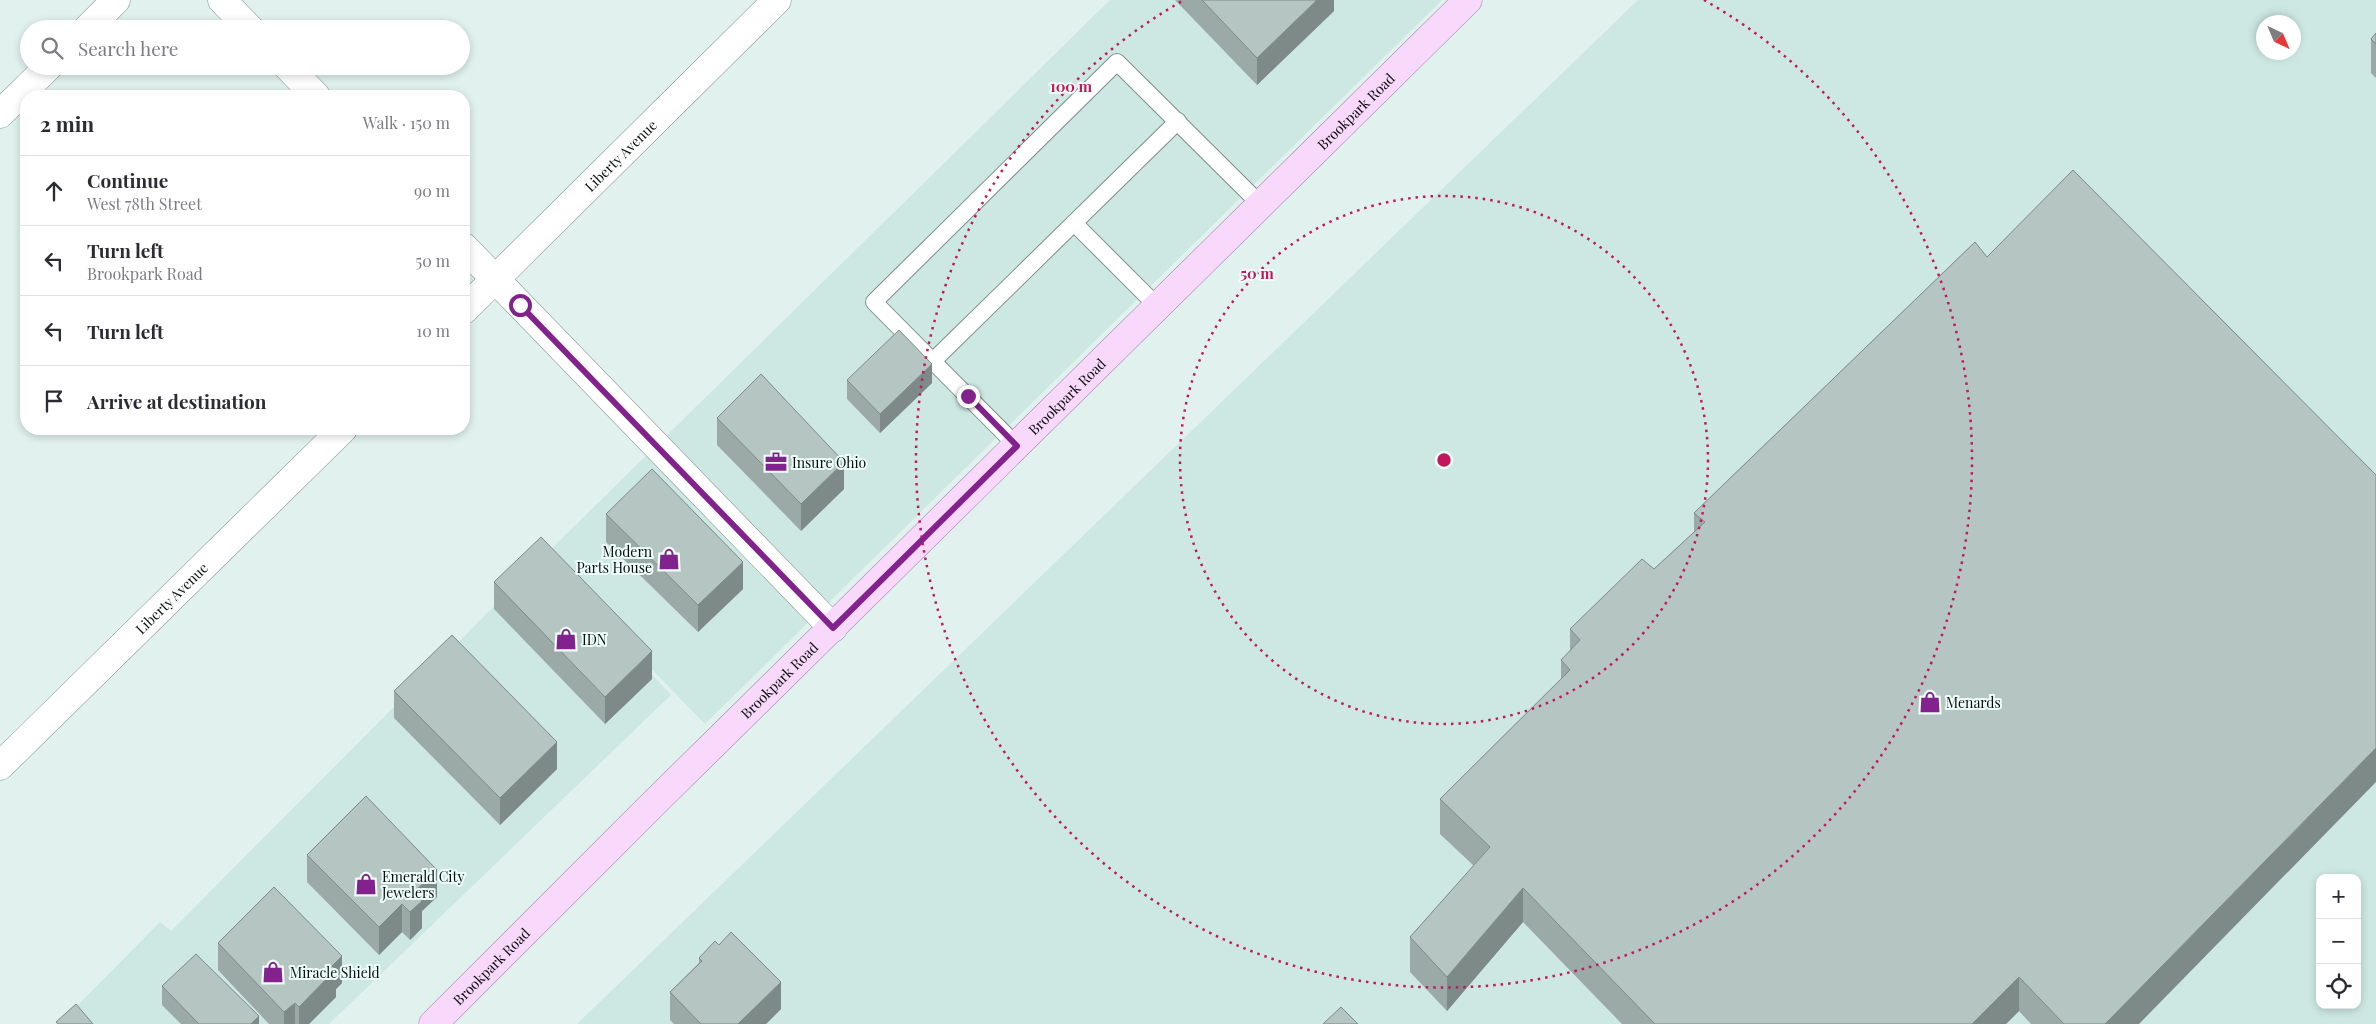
<!DOCTYPE html>
<meta charset="utf-8">
<style>
:root{--surface:#fff;--page:#f2f2f3;--text:#2b2b33;--muted:#7c7c81;--line:#e1e1e2}
body{margin:0;font-family:"Playfair Display",serif;background:var(--page);color:var(--text)}
.controls{position:absolute;right:15px;bottom:15px;display:grid;overflow:hidden;border-radius:10px;box-shadow:0 2px 8px #0003}
.controls button{width:45px;height:45px;display:grid;place-items:center;padding:0;border:0;border-bottom:1px solid var(--line);background:var(--surface);color:var(--text);font:25px sans-serif}
.compass{position:absolute;left:2256px;top:15px;width:45px;height:45px;border-radius:50%;background:var(--surface);box-shadow:0 2px 8px #0003;rotate:136deg}
.stop{position:absolute;width:15px;height:15px;margin:-11px;border:4px solid #82228d;border-radius:50%;background:#fff}
.stop.end{background:#82228d;border-color:#fff;box-shadow:0 1px 5px #0008}
.list{margin:0;padding:0;list-style:none}
h2{display:flex;justify-content:space-between;align-items:center;height:65px;margin:0;padding:0 20px;font-size:21px}
h2 small{font-size:16px;font-weight:400;color:var(--muted)}
.list li{display:grid;grid-template-columns:32px 1fr auto;gap:15px;align-items:center;box-sizing:border-box;height:70px;padding:0 20px;border-top:1px solid var(--line)}
.list b{display:block;font-size:19px;white-space:nowrap}
.list p{margin:0;font-size:16px;white-space:nowrap;color:var(--muted)}
.list em{font-size:16px;font-style:normal;color:var(--muted)}
.icon{flex:none;width:28px;height:28px;fill:none;stroke:currentColor;stroke-width:2;stroke-linecap:round;stroke-linejoin:round}
.map{position:relative;flex:none;width:2376px;height:1024px;overflow:hidden}
.search{position:absolute;background:var(--surface);box-shadow:0 2px 8px #0003;left:20px;top:20px;width:450px;height:55px;display:flex;align-items:center;gap:12px;box-sizing:border-box;padding:0 18px;border-radius:28px;color:var(--muted);font-size:19px}
.panel{position:absolute;background:var(--surface);box-shadow:0 2px 8px #0003;left:20px;top:90px;width:450px;height:345px;border-radius:20px}
.map>svg:first-child{display:block}
.built{fill:#cde8e3;fill-rule:evenodd}
.lines{fill:none;stroke-linecap:round;stroke-linejoin:round}
.service-casing{stroke:#7d8d8a;stroke-width:18}
.minor-casing{stroke:#7d8d8a;stroke-width:29}
.primary-casing{stroke:#a181a5;stroke-width:29}
.service{stroke:#fff;stroke-width:16}
.minor{stroke:#fff;stroke-width:28}
.primary{stroke:#f8d9fb;stroke-width:28}
.wall{fill:#9ba9a7}
.shaded-wall{fill:#7e8a88}
.building{fill:#b4c5c2;stroke:#7e8a88}
.route{stroke:#82228d;stroke-width:6}
.ring{fill:none;stroke:#c2185b;stroke-width:2.5;stroke-dasharray:2.5 5}
.labels{text-anchor:middle;dominant-baseline:central;stroke-width:4;stroke-linejoin:round;paint-order:stroke}
.street-label{font-size:14px;fill:#080d0c;stroke:#edfefb}
.poi-label{font-size:14px;fill:#080d0c;stroke:#edfefb;text-anchor:start}
.centre{fill:#c2185b;stroke:#edfefb;stroke-width:2.5}
.ring-label{font-size:15px;text-anchor:middle;font-weight:bold;fill:#c2185b;stroke:#edfefb;stroke-width:4;stroke-linejoin:round;paint-order:stroke}
</style>
<div class="map">
<svg width="2376" height="1024" viewBox="0 0 2376 1024">
<rect width="100%" height="100%" fill="#e0f1ee"/>
<g class="built">
<polygon points="1110,0 1442,0 705,724 568,583 671,695 329,1024 59,1024 160,922 171,931 543,557"/>
<path d="M1638 0H2376V1024H577ZM2264 22H2294V52H2264ZM2320 878H2357V1005H2320Z"/>
</g>
<g class="lines">
<g class="service-casing">
<g id="service">
<polyline points="1074,223 1158,307"/>
<polyline points="933,361 1178,121"/>
<polyline points="1017,446 874,302 1117,62 1261,205"/>
</g>
</g>
<g class="minor-casing">
<g id="minor">
<polyline points="222,0 250,29"/>
<polyline points="87,29 116,0"/>
<polyline points="287,66 316,96"/>
<polyline points="0,114 49,66"/>
<polyline points="464,247 833,628"/>
<path id="s1" d="M464 310 777 0"/>
<path id="s2" d="M0 766 343 429"/>
</g>
</g>
<g class="primary-casing">
<g id="primary">
<path id="s3" d="M433 1024 646 811 1468 0"/>
</g>
</g>
<use href="#service" class="service"/>
<use href="#minor" class="minor"/>
<use href="#primary" class="primary"/>
</g>
<g class="wall">
<polygon points="1175,0 1334,0 1334,11 1257,85"/>
<polygon points="2376,33 2376,78 2371,73 2371,39"/>
<polygon points="1975,242 2139,1024 2031,1024 2019,1011 2006,1024 1622,1024 1523,922 1447,1011 1410,972 1410,937 1474,866 1440,834 1440,799 1561,679 1561,660 1570,651 1570,629 1654,569 1694,532 1694,513"/>
<polygon points="847,380 932,383 880,433 847,399"/>
<polygon points="717,418 844,489 801,531 717,445"/>
<polygon points="606,514 743,589 698,632 606,542"/>
<polygon points="494,582 652,679 605,724 494,609"/>
<polygon points="394,691 557,769 500,825 394,718"/>
<polygon points="307,855 437,897 422,911 422,928 410,940 402,932 379,955 307,882"/>
<polygon points="218,943 342,983 336,989 336,997 309,1024 269,1024 218,970"/>
<polygon points="719,945 781,1009 766,1024 674,1024 670,1020 670,992 699,963 699,958"/>
<polygon points="162,986 259,1024 181,1024 162,1005"/>
</g>
<g class="shaded-wall">
<polygon points="1317,0 1334,0 1334,11 1257,85 1257,58"/>
<polygon points="932,364 932,383 880,433 880,414"/>
<polygon points="844,462 844,489 801,531 801,504"/>
<polygon points="743,562 743,589 698,632 698,605"/>
<polygon points="652,651 652,679 605,724 605,697"/>
<polygon points="557,742 557,769 500,825 500,798"/>
<polygon points="2376,748 2376,782 2139,1024 2105,1024"/>
<polygon points="437,870 437,897 422,911 422,928 410,940 410,912 414,892"/>
<polygon points="1523,888 1523,922 1447,1011 1447,977"/>
<polygon points="402,904 402,932 379,955 379,927"/>
<polygon points="342,956 342,983 336,989 336,997 309,1024 299,1024 299,1007 332,966"/>
<polygon points="2019,977 2019,1011 2006,1024 1972,1024"/>
<polygon points="781,982 781,1009 766,1024 738,1024"/>
<polygon points="295,1003 295,1024 284,1024 284,1012"/>
<polygon points="259,1016 259,1024 251,1024"/>
</g>
<g class="building">
<polygon points="1202,0 1317,0 1257,58"/>
<polygon points="2376,33 2376,44 2371,39"/>
<polygon points="2073,170 2376,475 2376,748 2105,1024 2064,1024 2019,977 1972,1024 1655,1024 1523,888 1447,977 1410,937 1490,847 1440,799 1570,670 1561,660 1580,640 1570,629 1642,559 1654,569 1705,522 1694,513 1975,242 1987,257"/>
<polygon points="899,330 932,364 880,414 847,380"/>
<polygon points="761,374 844,462 801,504 717,418"/>
<polygon points="652,469 743,562 698,605 606,514"/>
<polygon points="541,537 652,651 605,697 494,582"/>
<polygon points="452,635 557,742 500,798 394,691"/>
<polygon points="366,796 437,870 414,892 422,901 410,912 402,904 379,927 307,855"/>
<polygon points="274,887 342,956 332,966 336,969 299,1007 295,1003 284,1012 218,943"/>
<polygon points="731,932 781,982 738,1024 701,1024 670,992 702,961 699,958 715,941 719,945"/>
<polygon points="196,954 259,1016 251,1024 199,1024 162,986"/>
<polygon points="76,1004 93,1024 58,1024 56,1022"/>
<polygon points="1341,1007 1358,1024 1323,1024"/>
</g>
<g class="lines">
<polyline class="route" points="520,305 833,628 1017,446 968,396"/>
</g>
<g class="ring">
<circle cx="1444" cy="460" r="264"/>
<path d="M1704 0A528 528 0 1 1 1184 0"/>
</g>
<defs>
<g id="office-bare" transform="scale(1.725)"><path d="M-6-3h4V-5.5h4V-3h4V5H-6ZM-1-4.5V-3h2v-1.5ZM-6 0V1H6V0Z" fill="#82228d" stroke="#edfefb" stroke-width="2.5" paint-order="stroke"/></g>
<g id="shop-bare" transform="scale(1.725)"><path d="M-5-2.5h2.3a2.7 3.5 0 0 1 5.4 0H5L5.5 6h-11ZM-1.5-2.5h3a1.5 2.3 0 0 0-3 0Z" fill="#82228d" stroke="#edfefb" stroke-width="2.5" paint-order="stroke"/></g>
</defs>
<g fill-rule="evenodd">
<use href="#office-bare" x="776" y="462"/>
<use href="#shop-bare" x="669" y="559"/>
<use href="#shop-bare" x="566" y="639"/>
<use href="#shop-bare" x="1930" y="702"/>
<use href="#shop-bare" x="366" y="884"/>
<use href="#shop-bare" x="273" y="972"/>
</g>
<g class="labels">
<g class="street-label">
<text stroke="none"><textPath href="#s3" startOffset="1298">Brookpark Road</textPath></text>
<text stroke="none"><textPath href="#s1" startOffset="220">Liberty Avenue</textPath></text>
<text stroke="none"><textPath href="#s3" startOffset="892">Brookpark Road</textPath></text>
<text stroke="none"><textPath href="#s2" startOffset="240">Liberty Avenue</textPath></text>
<text stroke="none"><textPath href="#s3" startOffset="488">Brookpark Road</textPath></text>
<text stroke="none"><textPath href="#s3" startOffset="82">Brookpark Road</textPath></text>
</g>
<g class="poi-label">
<text x="792" y="462">Insure Ohio</text>
<text x="652" y="551" text-anchor="end">Modern<tspan x="652" dy="16">Parts House</tspan></text>
<text x="582" y="639">IDN</text>
<text x="1946" y="702">Menards</text>
<text x="382" y="876">Emerald City<tspan x="382" dy="16">Jewelers</tspan></text>
<text x="290" y="972">Miracle Shield</text>
</g>
</g>
<circle cx="1444" cy="460" r="8" class="centre"/>
<g class="ring-label">
<text x="1071" y="92">100 m</text>
<text x="1257" y="279">50 m</text>
</g>
</svg>
<div class="controls">
<button>+</button>
<button>−</button>
<button><svg class="icon" aria-label="locate" viewBox="0 0 24 24"><circle cx="12" cy="12" r="6"/><path d="M12 2v4M12 18v4M2 12h4M18 12h4"/></svg></button>
</div>
<svg class="compass" viewBox="-18 -18 36 36"><path d="M0-13l5 13h-10z" fill="#e53935"/><path d="M0 13l5-13h-10z" fill="#7c7c81"/></svg>
<div class="stop" style="left:520px;top:305px"></div>
<div class="stop end" style="left:968px;top:396px"></div>
<div class="search"><svg class="icon" aria-label="search" viewBox="0 0 24 24"><circle cx="10" cy="10" r="6"/><path d="M15 15l6 6"/></svg>Search here</div>
<section class="panel">
<h2>2 min<small>Walk · 150 m</small></h2>
<ul class="list">
<li><svg class="icon" aria-label="ahead" viewBox="0 0 24 24"><path d="M12 20V5M6 11l6-6 6 6"/></svg><div><b>Continue</b><p>West 78th Street</p></div><em>90 m</em></li>
<li><svg class="icon" aria-label="left" viewBox="0 0 24 24"><path d="M17 20v-9H6M10 6l-5 5 5 5"/></svg><div><b>Turn left</b><p>Brookpark Road</p></div><em>50 m</em></li>
<li><svg class="icon" aria-label="left" viewBox="0 0 24 24"><path d="M17 20v-9H6M10 6l-5 5 5 5"/></svg><div><b>Turn left</b></div><em>10 m</em></li>
<li><svg class="icon" aria-label="arrive" viewBox="0 0 24 24"><path d="M6 21V4h12l-3 4 3 4H6"/></svg><div><b>Arrive at destination</b></div></li>
</ul>
</section>
</div>
